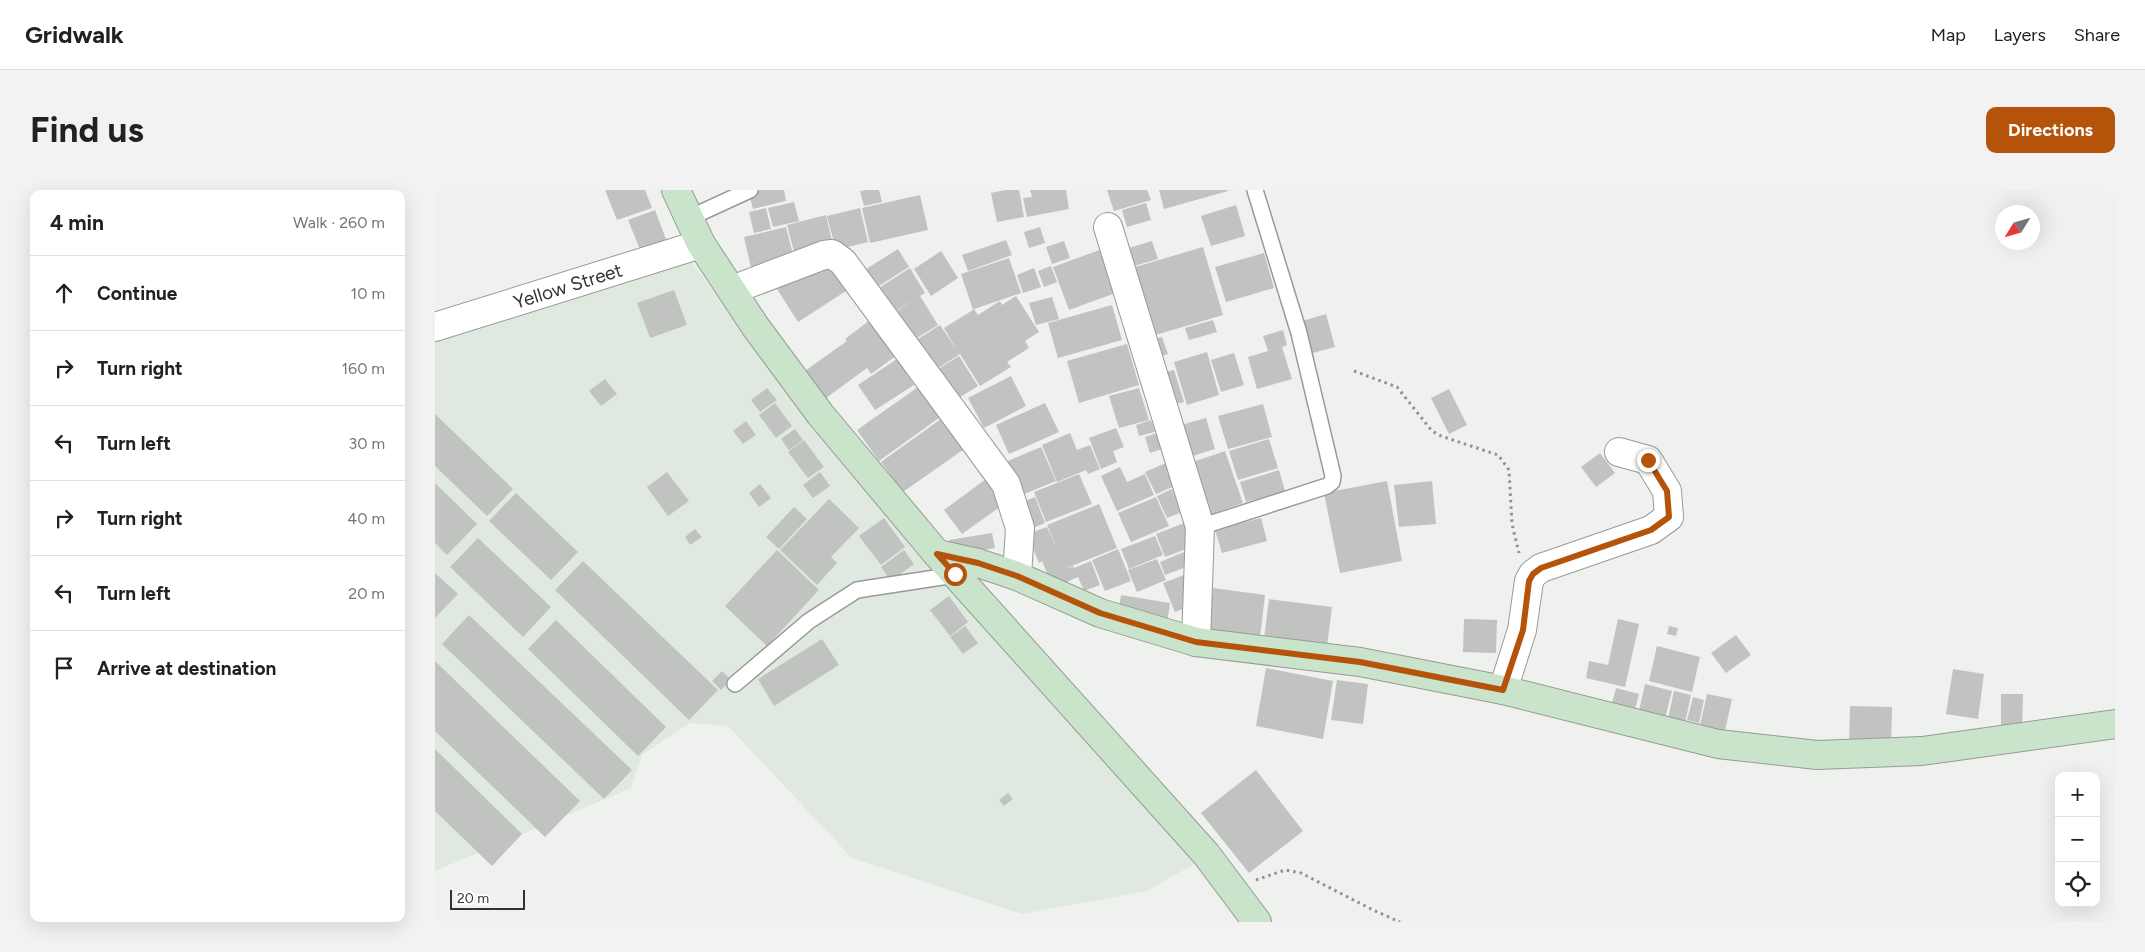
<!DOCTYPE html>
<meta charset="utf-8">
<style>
:root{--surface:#fff;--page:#f2f2f2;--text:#202124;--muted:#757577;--line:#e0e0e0;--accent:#b45309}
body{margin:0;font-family:Figtree,sans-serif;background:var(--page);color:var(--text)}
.controls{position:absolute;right:15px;bottom:15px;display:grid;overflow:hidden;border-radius:10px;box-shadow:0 5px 20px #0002}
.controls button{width:45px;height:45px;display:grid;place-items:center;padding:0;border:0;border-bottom:1px solid var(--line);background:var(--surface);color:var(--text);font:25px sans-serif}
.compass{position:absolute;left:1560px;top:15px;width:45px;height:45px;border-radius:50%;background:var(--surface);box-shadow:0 5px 20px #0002;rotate:233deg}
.scale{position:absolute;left:15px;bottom:12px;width:75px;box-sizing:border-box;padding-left:5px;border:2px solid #313331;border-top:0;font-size:14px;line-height:18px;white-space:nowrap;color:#313331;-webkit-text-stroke:4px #fbfefb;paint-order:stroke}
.stop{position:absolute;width:15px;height:15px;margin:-11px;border:4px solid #b45309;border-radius:50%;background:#fff}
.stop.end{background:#b45309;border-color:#fff;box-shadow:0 1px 5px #0008}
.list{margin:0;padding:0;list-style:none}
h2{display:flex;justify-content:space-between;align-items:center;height:65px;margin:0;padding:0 20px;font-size:21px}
h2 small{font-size:16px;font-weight:400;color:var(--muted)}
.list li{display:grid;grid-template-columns:32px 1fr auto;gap:15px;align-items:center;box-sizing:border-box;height:75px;padding:0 20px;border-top:1px solid var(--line)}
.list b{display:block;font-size:19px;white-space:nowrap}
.list em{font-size:16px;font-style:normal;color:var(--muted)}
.icon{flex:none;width:28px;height:28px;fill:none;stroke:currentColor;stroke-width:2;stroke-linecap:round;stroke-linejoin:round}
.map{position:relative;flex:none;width:1680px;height:732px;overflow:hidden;border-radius:10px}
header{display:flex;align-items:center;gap:30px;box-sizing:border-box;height:70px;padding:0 25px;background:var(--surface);border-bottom:1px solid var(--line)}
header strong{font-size:24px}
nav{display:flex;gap:28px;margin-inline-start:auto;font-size:18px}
.intro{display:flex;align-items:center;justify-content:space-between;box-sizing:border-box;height:120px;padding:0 30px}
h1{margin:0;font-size:35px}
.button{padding:12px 22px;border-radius:10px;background:var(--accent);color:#fff;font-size:18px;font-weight:700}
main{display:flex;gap:30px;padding:0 30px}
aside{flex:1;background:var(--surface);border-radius:10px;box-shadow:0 5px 20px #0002}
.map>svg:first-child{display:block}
.built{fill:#e0e9e0}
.building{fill:#c0c3c0}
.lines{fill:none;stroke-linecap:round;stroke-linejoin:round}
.lane-casing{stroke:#979a97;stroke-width:18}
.street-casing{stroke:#979a97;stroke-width:30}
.secondary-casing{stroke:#979a97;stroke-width:30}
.path{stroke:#8e918e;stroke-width:3;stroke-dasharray:2.5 4;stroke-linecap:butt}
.lane{stroke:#fff;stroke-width:15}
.street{stroke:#fff;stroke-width:28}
.secondary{stroke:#c9e4cb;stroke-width:28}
.route{stroke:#b45309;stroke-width:6}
.labels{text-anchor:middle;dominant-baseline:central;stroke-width:4;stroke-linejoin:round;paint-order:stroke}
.street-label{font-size:19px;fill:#313331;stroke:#fbfefb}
</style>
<header>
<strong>Gridwalk</strong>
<nav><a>Map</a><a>Layers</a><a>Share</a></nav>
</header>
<div class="intro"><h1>Find us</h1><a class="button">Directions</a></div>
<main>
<aside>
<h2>4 min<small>Walk · 260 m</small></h2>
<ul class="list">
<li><svg class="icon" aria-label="ahead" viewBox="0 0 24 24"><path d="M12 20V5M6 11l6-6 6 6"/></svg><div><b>Continue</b></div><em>10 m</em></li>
<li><svg class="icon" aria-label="right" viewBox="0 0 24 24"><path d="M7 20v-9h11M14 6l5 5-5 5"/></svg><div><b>Turn right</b></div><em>160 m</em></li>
<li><svg class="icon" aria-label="left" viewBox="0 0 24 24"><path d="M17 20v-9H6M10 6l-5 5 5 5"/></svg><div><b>Turn left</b></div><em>30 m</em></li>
<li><svg class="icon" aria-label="right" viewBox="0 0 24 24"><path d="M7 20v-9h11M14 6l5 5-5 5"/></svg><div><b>Turn right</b></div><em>40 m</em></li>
<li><svg class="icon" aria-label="left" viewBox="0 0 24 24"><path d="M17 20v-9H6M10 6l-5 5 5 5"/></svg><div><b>Turn left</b></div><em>20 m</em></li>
<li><svg class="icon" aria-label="arrive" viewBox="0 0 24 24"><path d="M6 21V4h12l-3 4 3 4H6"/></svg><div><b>Arrive at destination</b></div></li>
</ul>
</aside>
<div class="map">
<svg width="1680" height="732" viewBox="0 0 1680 732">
<rect width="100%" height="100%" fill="#eef1ee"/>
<polygon class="built" points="250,62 331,176 413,278 761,673 712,701 587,724 417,668 293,536 255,533 207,565 196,598 0,681 0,140"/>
<g class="building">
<polygon points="170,0 210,0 217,18 182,30"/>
<polygon points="326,0 349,0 351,11 318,19 314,3"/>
<polygon points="431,0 444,0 447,12 429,16 425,1"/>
<polygon points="570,0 584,0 589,27 562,32 556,3"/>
<polygon points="595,0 631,0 634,19 592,27 588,8 597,7"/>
<polygon points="672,0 712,0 716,10 679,21"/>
<polygon points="724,0 793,0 793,1 729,19"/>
<polygon points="485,5 493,40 435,53 427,18"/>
<polygon points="359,12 364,31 338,37 333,18"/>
<polygon points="711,13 716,30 692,37 687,20"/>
<polygon points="801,15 810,46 776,56 766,26"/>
<polygon points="331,18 336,39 319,43 314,22"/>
<polygon points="425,18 433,52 401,60 392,26"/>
<polygon points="220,20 232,52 206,62 193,30"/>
<polygon points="391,25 399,59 361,69 352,35"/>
<polygon points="351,37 360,72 317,82 309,47"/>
<polygon points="605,37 610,53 594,58 589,42"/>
<polygon points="571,50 577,65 533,81 527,65"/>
<polygon points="629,51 635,68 617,74 611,57"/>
<polygon points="717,51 723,69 699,76 694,58"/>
<polygon points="768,57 788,125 717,146 697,78"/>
<polygon points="670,58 686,101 634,120 618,77"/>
<polygon points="463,59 474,77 439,99 428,81"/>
<polygon points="506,61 523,88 496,106 479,79"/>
<polygon points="829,63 839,98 791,112 780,77"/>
<polygon points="574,68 586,103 539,119 543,125 565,111 567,115 581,106 604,142 590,151 594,158 572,172 576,177 545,196 525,164 494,184 475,154 505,135 522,160 509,138 538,120 526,84"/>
<polygon points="391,69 411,101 363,132 342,99"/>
<polygon points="616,76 622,92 609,97 603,81"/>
<polygon points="475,78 490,103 485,106 503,135 472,154 454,126 482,108 451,127 436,103"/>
<polygon points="599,78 606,97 588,103 582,85"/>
<polygon points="239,100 252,135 215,148 202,113"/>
<polygon points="617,107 624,129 601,135 594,113"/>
<polygon points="677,115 687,150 623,168 613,133"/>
<polygon points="891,124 900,157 874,164 864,132"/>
<polygon points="439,127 465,163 436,184 432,178 387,211 367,183 412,151 410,149"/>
<polygon points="778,130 782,142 754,150 750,138"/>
<polygon points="848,140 852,155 847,157 857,189 822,199 813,167 833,161 828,146"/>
<polygon points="727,147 733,164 721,168 715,150"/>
<polygon points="692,154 704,195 644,213 632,171"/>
<polygon points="772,162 784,205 752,215 739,172"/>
<polygon points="799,163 809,195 786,202 776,170"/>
<polygon points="524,166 543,196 514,214 495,184"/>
<polygon points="462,169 479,195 440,220 423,195"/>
<polygon points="739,180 749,212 733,216 724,184"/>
<polygon points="576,186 591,216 549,238 533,208"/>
<polygon points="170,189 182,204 166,216 154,201"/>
<polygon points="486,195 508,225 444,271 422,240"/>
<polygon points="332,198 342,210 325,222 316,210"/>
<polygon points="704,198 714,230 684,238 674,206"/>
<polygon points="1014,199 1032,235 1014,244 996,208"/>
<polygon points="340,213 357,236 341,248 324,225"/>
<polygon points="610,213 624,242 574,264 561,235"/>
<polygon points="828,214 837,247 793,259 783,226"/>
<polygon points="0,224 78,299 52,326 0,276"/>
<polygon points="510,226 532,257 468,302 446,272"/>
<polygon points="771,228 780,259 751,268 742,236"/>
<polygon points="716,230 720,242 704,246 701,235"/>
<polygon points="311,231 321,245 308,254 298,241"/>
<polygon points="681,238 689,257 678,261 682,272 666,279 654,248"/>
<polygon points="360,239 368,250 354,260 346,249"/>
<polygon points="635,243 642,260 655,255 665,279 653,284 651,280 622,292 607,255"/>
<polygon points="722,243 727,259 715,263 710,247"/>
<polygon points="834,249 843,278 803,290 794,261"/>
<polygon points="369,250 389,277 373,288 353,262"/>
<polygon points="606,257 621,291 582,307 568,273"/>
<polygon points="790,261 808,313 773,325 755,273"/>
<polygon points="1165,263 1180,283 1161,297 1146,277"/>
<polygon points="731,273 740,296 721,304 710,282"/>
<polygon points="685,277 692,292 710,284 719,305 682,321 666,286"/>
<polygon points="844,280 850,301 811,312 805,292"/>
<polygon points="232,282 254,311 233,326 212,297"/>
<polygon points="385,282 395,296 378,308 368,295"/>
<polygon points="644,284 657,314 611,332 599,302"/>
<polygon points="551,289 569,314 527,344 509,320"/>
<polygon points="952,291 967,371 905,383 889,303"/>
<polygon points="997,291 1001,334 964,337 959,295"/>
<polygon points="0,293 42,334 12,365 0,353"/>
<polygon points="325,294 336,308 324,317 314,303"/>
<polygon points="737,299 747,322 732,328 722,306"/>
<polygon points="81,303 143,362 116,390 54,331"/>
<polygon points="600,307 610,333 593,340 583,314"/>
<polygon points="721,307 734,336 696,352 683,323"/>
<polygon points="394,309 424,338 396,367 402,373 382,395 345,360"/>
<polygon points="664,314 682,358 629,379 639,376 639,378 656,371 665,395 649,401 643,387 625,395 616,393 607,371 604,373 592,344 612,337 623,361 612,335"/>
<polygon points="359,317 372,329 344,359 331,347"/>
<polygon points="449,328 470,357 446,375 424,346"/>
<polygon points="826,328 832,351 787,363 780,340"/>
<polygon points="749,333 759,356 730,367 721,344"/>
<polygon points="260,339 267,347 255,355 250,347"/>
<polygon points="557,343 560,358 516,366 514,350"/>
<polygon points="720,346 728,365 694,379 686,359"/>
<polygon points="43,348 116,417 88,447 15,377"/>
<polygon points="683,359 696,391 670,401 657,370"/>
<polygon points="342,360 384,400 332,456 290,416"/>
<polygon points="469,360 479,374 456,391 446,377"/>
<polygon points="754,360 759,374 730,385 725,372"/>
<polygon points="722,369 731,390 702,402 693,380"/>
<polygon points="148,371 283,500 254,530 120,400"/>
<polygon points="0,383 23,404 0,428"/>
<polygon points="754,383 760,414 740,422 728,393"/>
<polygon points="778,398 830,405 825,448 773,441"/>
<polygon points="686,405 735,413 732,433 683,425"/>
<polygon points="514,406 533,432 515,446 495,420"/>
<polygon points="834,409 897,417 892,456 829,448"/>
<polygon points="34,425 197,580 169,609 7,454"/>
<polygon points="1029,429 1062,430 1061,463 1028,462"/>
<polygon points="1183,429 1204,434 1190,497 1151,488 1154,471 1173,475"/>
<polygon points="121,430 231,537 203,566 93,459"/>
<polygon points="530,436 543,453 528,464 515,447"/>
<polygon points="1234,436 1243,438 1241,446 1232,444"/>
<polygon points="1301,445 1316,465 1291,483 1276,463"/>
<polygon points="387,449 404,475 339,516 323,489"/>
<polygon points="1222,456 1265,467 1257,502 1214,491"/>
<polygon points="0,471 145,611 110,647 0,541"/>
<polygon points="831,478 898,491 888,549 821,536"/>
<polygon points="1518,479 1549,484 1543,529 1511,524"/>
<polygon points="287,481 296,490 286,500 277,491"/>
<polygon points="902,490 933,494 928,534 896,530"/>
<polygon points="1210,494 1237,501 1230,528 1204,521"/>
<polygon points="1181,498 1204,504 1199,523 1176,517"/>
<polygon points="1239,501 1256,505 1250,533 1233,529"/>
<polygon points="1272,504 1297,509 1289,545 1264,540"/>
<polygon points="1566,504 1588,504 1587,540 1566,540"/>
<polygon points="1258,507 1269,510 1264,533 1252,530"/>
<polygon points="1415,516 1457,517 1456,556 1414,555"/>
<polygon points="0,559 87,644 57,676 0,621"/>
<polygon points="821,580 868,641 814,683 766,623"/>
<polygon points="573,603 578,609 569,616 564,610"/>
</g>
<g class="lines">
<g class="lane-casing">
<g id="lane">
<polyline points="254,28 315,0"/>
<polyline points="765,337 892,296 897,292 898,286 864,143 820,0"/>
<polyline points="300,494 374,431 422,400 520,385"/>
</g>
</g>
<g class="street-casing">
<g id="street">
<polyline points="673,37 765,337 761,452"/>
<polyline points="297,100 389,65 397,64 408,72 571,294 585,338 582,386"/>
<path id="s1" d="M0 137 266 54"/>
<polyline points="1068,500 1087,440 1094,391 1098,384 1106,378 1216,340 1234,327 1232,301 1213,270 1184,262"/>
</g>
</g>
<g class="secondary-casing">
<g id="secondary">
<polyline points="241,0 266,54 320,136 385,224 502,364 771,664 822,732"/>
<polyline points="502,364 543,373 582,386 665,423 761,452 925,472 1068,500 1283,554 1382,565 1487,561 1680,534"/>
</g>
</g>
<g class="path">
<polyline points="919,181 962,197 997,241 1006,246 1063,265 1074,280 1077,334 1084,363"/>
<polyline points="821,690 850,680 866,683 938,720 965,732"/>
</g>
<use href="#lane" class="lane"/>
<use href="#street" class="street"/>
<use href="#secondary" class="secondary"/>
</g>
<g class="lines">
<polyline class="route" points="520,384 502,364 543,373 582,386 665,423 761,452 925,472 1068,500 1088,440 1094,391 1098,384 1106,378 1216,340 1234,327 1232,301 1213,270"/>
</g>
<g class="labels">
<g class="street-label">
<text stroke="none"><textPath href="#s1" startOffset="139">Yellow Street</textPath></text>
</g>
</g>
</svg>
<div class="controls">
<button>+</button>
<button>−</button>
<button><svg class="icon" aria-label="locate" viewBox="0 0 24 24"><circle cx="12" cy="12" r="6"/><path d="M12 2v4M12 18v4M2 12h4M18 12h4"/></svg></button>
</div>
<svg class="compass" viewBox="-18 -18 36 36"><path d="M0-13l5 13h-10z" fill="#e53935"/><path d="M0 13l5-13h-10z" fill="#757577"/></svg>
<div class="scale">20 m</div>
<div class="stop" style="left:520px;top:384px"></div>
<div class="stop end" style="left:1213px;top:270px"></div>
</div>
</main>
